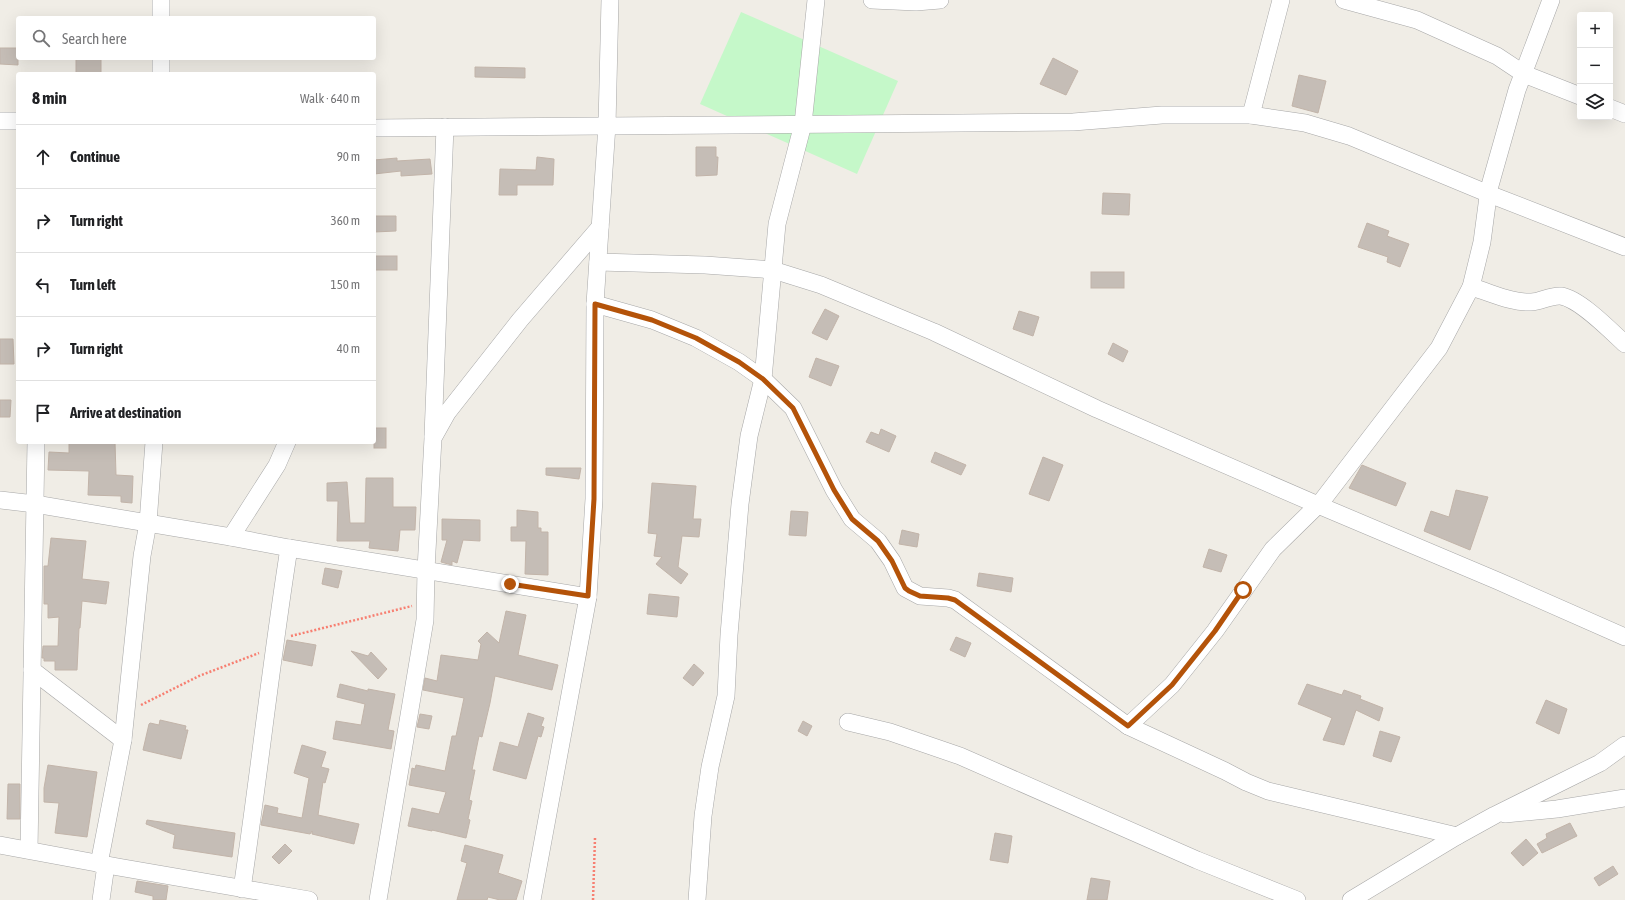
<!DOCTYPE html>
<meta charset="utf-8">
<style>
:root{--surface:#fff;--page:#f2f2f2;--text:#202124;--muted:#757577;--line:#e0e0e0}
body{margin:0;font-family:"Asap Condensed",sans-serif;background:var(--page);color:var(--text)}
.controls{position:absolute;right:12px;top:12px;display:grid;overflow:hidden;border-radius:4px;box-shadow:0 4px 16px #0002}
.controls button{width:36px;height:36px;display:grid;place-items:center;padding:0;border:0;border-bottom:1px solid var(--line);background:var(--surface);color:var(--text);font:20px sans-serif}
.stop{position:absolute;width:12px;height:12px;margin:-9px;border:3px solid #b45309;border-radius:50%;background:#fff}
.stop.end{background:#b45309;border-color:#fff;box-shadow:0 1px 4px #0008}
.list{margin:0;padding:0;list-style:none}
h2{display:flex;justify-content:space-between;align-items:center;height:52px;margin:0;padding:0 16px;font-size:17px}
h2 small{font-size:13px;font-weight:400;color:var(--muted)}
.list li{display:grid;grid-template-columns:26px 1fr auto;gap:12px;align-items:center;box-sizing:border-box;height:64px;padding:0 16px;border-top:1px solid var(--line)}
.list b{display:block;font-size:15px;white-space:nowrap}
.list em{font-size:13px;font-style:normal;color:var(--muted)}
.icon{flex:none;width:22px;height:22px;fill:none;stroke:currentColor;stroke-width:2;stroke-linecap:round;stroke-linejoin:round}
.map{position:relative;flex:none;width:1625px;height:900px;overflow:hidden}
.search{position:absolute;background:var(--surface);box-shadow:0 4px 16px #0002;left:16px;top:16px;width:360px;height:44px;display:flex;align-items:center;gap:10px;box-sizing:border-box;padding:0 14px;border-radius:4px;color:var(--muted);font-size:15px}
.panel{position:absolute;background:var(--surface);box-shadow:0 4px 16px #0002;left:16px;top:72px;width:360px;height:372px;border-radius:4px}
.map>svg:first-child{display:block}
.park{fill:#c5f8c9}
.building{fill:#c5bdb6;stroke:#c2b4a9}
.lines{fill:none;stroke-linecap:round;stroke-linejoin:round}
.minor-casing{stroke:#a7a7a7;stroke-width:18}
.path{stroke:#f77f71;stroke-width:2.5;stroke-dasharray:2 2;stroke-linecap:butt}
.minor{stroke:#fff;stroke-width:17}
.route{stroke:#b45309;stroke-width:5}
</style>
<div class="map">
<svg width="1625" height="900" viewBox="0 0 1625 900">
<rect width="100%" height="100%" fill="#f0ede6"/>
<polygon class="park" points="741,12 898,81 857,174 700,104"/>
<g class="building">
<polygon points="0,48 18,48 18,65 0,64"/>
<rect x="76" y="58" width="25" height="16"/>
<polygon points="1053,58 1078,71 1066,95 1040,84"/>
<polygon points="475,67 525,68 525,78 475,77"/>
<polygon points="1299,75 1326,81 1318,113 1292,106"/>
<polygon points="696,147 716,147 716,157 718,157 717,175 696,176"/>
<polygon points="537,157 554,159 553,185 517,185 517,195 499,195 500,169 536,170"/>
<polygon points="397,158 397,161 430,159 432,174 401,176 401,171 374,174 374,160"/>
<polygon points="1103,193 1130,194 1129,215 1102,214"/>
<polygon points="374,216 396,216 396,231 374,232"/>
<polygon points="1367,223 1389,231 1387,236 1409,244 1400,267 1387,262 1388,257 1358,247"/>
<rect x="374" y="256" width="23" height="14"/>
<rect x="1091" y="272" width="33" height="16"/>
<polygon points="825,309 839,316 827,340 812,333"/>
<polygon points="1019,311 1039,317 1033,336 1013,329"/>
<polygon points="0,339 13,339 14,364 0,364"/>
<polygon points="1113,343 1128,351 1123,362 1108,354"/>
<polygon points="816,358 839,366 831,386 809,377"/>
<polygon points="0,400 11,400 10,417 0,417"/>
<rect x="374" y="428" width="12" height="20"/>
<polygon points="881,429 896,436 889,452 866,442 871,432 879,435"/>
<polygon points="69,442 115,442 116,475 133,476 132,503 121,502 121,496 88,495 89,471 48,470 49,452 69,453"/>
<polygon points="935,452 966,465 961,475 931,462"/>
<polygon points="1043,457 1063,465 1049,501 1029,494"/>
<polygon points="1362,465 1406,483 1396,506 1349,488"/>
<polygon points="546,468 581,468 579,479 546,475"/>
<polygon points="366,478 393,478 393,507 416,507 415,530 400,530 398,551 369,548 370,541 337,541 338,501 327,501 327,483 347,482 350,523 365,523"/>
<polygon points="652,483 696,486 693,519 701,519 699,537 682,536 678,567 688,574 681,584 656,564 662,557 654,556 657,534 648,533"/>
<polygon points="1456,490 1488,497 1470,550 1424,531 1431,511 1449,517"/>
<polygon points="517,510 538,512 538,528 541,528 541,532 548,532 548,575 525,574 526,541 511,541 511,527 517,527"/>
<polygon points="791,511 808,512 806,536 789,535"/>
<polygon points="442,519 480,520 480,541 463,540 457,563 452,561 452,565 441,562 447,540 442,540"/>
<polygon points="902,530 919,534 917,547 899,544"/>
<polygon points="51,538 86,541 82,579 109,582 106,604 82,601 80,628 79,628 77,670 55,670 55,661 44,661 44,658 42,658 43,646 58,646 59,617 48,618 48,604 44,604 44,566 48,566"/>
<polygon points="1209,549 1227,555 1221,572 1203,567"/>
<polygon points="325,568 342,571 338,588 322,584"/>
<polygon points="979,573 1013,578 1011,592 977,586"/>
<polygon points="649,594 679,597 677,617 647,614"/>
<polygon points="506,611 526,615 518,655 558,665 552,690 495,676 490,703 482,737 479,736 472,770 475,770 469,800 472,801 468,819 470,820 466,838 432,830 432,831 408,826 412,808 439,814 446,792 409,785 412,768 415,769 416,765 445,771 452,736 456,736 464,698 423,690 425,678 437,681 441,655 478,660 481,644 478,641 487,632 499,643"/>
<polygon points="956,637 971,643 965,657 950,650"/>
<polygon points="287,640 316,645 312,666 283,660"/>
<polygon points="351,651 368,656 371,652 387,669 378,679"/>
<polygon points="694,664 704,673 693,686 683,678"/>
<polygon points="340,684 368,691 368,689 395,694 388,730 394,731 391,749 333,739 336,721 361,725 365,704 337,697"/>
<polygon points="1307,684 1342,695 1344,690 1361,696 1360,699 1383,708 1379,721 1356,710 1344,745 1323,740 1332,718 1298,704"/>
<polygon points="1546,700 1567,709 1559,734 1536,723"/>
<polygon points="528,713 544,718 541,726 544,727 541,737 538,736 526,779 493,770 500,742 518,747"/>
<polygon points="420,714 432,716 429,729 417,727"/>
<polygon points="160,720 186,726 185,730 188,730 181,759 143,750 149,724 150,723 159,725"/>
<polygon points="803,721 812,726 807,736 798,731"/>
<polygon points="1380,731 1400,737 1391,762 1373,756"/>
<polygon points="302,745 326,752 321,767 329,769 325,783 323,782 318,815 359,824 354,844 312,834 312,831 310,834 261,825 265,805 278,808 277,813 302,818 309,778 294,773"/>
<polygon points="48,765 97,772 87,837 55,833 59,803 44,802 44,788"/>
<polygon points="8,784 20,784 20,819 7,819"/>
<polygon points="147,820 235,833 232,857 173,848 175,835 146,824"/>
<polygon points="1570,823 1577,836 1542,853 1537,844 1547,838 1546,834"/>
<polygon points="995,833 1012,836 1008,863 990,860"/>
<polygon points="1526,839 1538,853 1523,866 1511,853"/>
<polygon points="285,844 292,851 279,864 272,857"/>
<polygon points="465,845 503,855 498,873 522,881 516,900 500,900 488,897 487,900 457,900 467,863 461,861"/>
<polygon points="1613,866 1618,874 1599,886 1594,878"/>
<polygon points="1091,878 1110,881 1107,900 1087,900"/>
<polygon points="137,881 168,886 166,900 153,900 153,896 135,892"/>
</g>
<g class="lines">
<g class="minor-casing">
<g id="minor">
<polyline points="872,0 916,2 940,0"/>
<polyline points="1344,0 1417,20 1497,56 1524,74 1580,96"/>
<polyline points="161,18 161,0"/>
<polyline points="161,74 161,58"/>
<polyline points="1610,108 1625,114"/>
<polyline points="1251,115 1305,123 1349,136 1489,194 1625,247"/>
<polyline points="0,121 18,121"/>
<polyline points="374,128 1073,122 1162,115 1251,115 1281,0"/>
<polyline points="598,262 705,265 773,270 821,285 934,332 1097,409 1318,505 1498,581 1625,637"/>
<path d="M1471 287C1490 292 1511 303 1531 302 1541 302 1550 295 1561 296 1580 299 1611 331 1625 344"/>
<polyline points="595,304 652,320 696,338 739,362 763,379 793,408 834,490 852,519 878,541 892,561 905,588 920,596 948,598 955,600 1128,726 1225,771 1246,782 1268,791 1457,836"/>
<polyline points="433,436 445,127"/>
<polyline points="0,500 35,504 231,537 289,548 588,597"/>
<polyline points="231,537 277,465 287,442"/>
<polyline points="32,670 123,740"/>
<polyline points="848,722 890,732 960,756 1197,860 1297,900"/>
<polyline points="1128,726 1172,685 1215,631 1273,549 1321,502 1439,348 1471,287 1482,242 1489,189 1517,90 1551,0"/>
<polyline points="1505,814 1557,809 1625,798"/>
<polyline points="0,845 118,867 309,900"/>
<polyline points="29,850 36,442"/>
<polyline points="99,864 123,740 142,556 148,523 154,442"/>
<path d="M242 889C259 775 271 662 289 548"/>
<polyline points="101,900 106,865"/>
<polyline points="378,900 425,620 426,570 433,438 447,413 520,320 600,227"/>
<polyline points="532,900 588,597 594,499 595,304 607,125 610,0"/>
<polyline points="697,900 703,816 710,767 726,696 729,635 740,504 749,436 763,379 777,224 803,124 816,0"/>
<polyline points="1351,900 1457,836 1495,815 1600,763 1625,745"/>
</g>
</g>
<g class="path">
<polyline points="291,636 412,606"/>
<polyline points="141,705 199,676 259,653"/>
<polyline points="593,900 595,838"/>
</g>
<use href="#minor" class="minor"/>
</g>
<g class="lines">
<polyline class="route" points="510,584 588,596 594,499 595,304 652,320 696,338 739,362 763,379 793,408 834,490 852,519 878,541 892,561 905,588 909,591 920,596 948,598 955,600 1128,726 1172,685 1215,631 1243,590"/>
</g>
</svg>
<div class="controls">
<button>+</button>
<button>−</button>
<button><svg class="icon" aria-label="layers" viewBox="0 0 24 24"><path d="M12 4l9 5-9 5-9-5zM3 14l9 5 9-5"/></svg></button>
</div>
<div class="stop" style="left:1243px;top:590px"></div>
<div class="stop end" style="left:510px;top:584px"></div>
<div class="search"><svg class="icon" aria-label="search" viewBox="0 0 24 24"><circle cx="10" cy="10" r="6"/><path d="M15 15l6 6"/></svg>Search here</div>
<section class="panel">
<h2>8 min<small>Walk · 640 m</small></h2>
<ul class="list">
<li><svg class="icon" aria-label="ahead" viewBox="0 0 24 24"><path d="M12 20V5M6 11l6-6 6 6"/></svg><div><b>Continue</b></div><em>90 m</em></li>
<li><svg class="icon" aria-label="right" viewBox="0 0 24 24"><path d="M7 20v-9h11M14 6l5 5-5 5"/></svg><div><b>Turn right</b></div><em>360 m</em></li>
<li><svg class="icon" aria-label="left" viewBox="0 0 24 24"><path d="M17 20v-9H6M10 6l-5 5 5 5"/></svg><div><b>Turn left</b></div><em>150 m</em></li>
<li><svg class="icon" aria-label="right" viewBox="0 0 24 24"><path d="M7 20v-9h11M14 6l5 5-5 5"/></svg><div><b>Turn right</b></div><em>40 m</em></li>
<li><svg class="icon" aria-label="arrive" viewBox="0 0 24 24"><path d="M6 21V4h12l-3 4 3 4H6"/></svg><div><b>Arrive at destination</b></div></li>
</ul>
</section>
</div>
